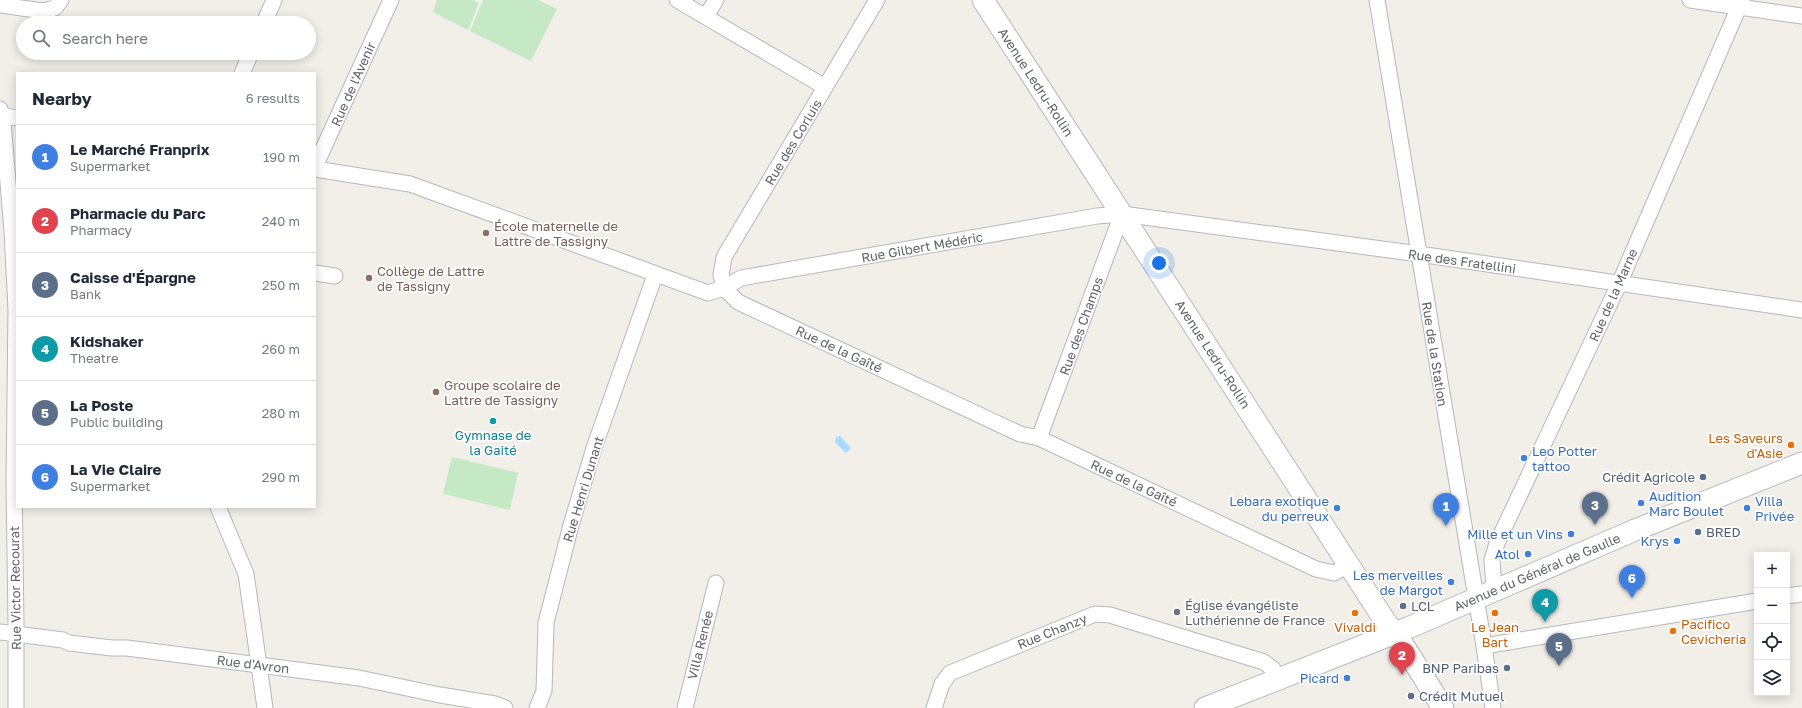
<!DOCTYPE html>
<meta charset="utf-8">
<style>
:root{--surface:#fff;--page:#f6f6f7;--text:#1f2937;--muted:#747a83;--line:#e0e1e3;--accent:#d93025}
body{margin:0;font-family:"Golos Text",sans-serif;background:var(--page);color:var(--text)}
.controls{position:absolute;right:12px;bottom:12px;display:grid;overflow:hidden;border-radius:0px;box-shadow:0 2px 10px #0003}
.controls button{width:36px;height:36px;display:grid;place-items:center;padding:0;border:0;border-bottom:1px solid var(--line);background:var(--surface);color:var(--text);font:20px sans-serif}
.you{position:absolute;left:1159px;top:263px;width:14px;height:14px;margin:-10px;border:3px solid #fff;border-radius:50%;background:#1a73e8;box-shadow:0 0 0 6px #1a73e833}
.badge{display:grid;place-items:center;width:26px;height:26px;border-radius:50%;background:var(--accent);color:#fff;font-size:13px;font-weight:700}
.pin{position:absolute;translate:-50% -33px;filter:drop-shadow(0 1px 2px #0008)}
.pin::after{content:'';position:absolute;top:21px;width:14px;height:12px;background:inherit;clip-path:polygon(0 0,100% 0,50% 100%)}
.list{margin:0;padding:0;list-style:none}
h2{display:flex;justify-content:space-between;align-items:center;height:52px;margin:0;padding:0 16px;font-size:17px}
h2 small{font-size:13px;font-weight:400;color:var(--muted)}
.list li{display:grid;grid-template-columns:26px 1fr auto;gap:12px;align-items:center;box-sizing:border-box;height:64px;padding:0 16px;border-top:1px solid var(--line)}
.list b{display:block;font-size:15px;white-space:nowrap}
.list p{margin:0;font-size:13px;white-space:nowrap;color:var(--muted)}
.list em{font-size:13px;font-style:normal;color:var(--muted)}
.icon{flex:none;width:22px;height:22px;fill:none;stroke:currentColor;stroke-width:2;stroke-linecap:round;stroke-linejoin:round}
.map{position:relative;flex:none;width:1802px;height:708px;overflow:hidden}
.search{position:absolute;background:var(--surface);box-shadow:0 2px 10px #0003;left:16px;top:16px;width:300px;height:44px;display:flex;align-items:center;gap:10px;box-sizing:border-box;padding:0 14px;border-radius:22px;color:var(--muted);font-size:15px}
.panel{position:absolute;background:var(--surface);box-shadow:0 2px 10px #0003;left:16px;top:72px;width:300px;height:436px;border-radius:0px}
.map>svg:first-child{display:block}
.green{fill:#c5e8c5}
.water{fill:#aadaff}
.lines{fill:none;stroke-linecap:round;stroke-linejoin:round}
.street-casing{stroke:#b5b8bc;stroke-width:17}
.secondary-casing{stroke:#b6babf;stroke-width:23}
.street{stroke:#fff;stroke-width:15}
.secondary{stroke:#fff;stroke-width:21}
.education-dot{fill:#8d6e63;stroke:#fff;stroke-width:1.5}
.culture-dot{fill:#0f9aa8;stroke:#fff;stroke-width:1.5}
.food-dot{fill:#e8710a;stroke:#fff;stroke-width:1.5}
.shop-dot{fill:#3f7fe0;stroke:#fff;stroke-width:1.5}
.service-dot{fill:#5c6f8a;stroke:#fff;stroke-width:1.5}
.worship-dot{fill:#6b7280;stroke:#fff;stroke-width:1.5}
.labels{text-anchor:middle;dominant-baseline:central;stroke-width:3.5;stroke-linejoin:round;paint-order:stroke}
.street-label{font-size:13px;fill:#5f6368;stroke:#fff}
.education-label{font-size:13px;fill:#785e54;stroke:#fff;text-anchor:start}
.culture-label{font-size:13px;fill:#0d838f;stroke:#fff}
.food-label{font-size:13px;fill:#c56008;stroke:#fff}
.shop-label{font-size:13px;fill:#366cbe;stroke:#fff;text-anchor:end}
.service-label{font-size:13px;fill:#4e5e75;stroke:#fff;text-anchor:start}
.worship-label{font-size:13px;fill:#5b616d;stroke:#fff;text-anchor:start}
</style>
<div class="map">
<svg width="1802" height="708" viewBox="0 0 1802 708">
<rect width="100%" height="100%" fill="#f1efe8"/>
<g class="green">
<polygon points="437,0 473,0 479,3 468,30 433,12"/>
<polygon points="483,0 538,0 557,9 531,61 470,31"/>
<polygon points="452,457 518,473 510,510 443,494"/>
</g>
<polygon class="water" points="840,436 851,448 846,453 835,442 836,437"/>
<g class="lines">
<g class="street-casing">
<g id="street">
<polyline points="677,0 825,87"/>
<polyline points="1377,0 1484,646 1493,708"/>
<polyline points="1690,0 1802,16"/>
<polyline points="0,5 43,11 55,8 61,0"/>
<polyline points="706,16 716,0"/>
<polyline points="264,23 274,0"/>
<polyline points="242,73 251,53"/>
<polyline points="0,109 3,122 12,231 16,309 14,480 16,624 16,708"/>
<polyline points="0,115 17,118"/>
<polyline points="315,169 410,184 708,293 724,288 741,278 1097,216 1122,214 1419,254 1802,310"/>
<polyline points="317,169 318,160 391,0"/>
<polyline points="315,273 335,276"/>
<polyline points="724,288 738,302 1020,434 1039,438 1316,569 1334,573 1349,565"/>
<polyline points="724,288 721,275 724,257 877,0"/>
<polyline points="1039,438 1122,214"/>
<polyline points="218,507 246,574 265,708"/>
<polyline points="1494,590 1492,560 1497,543 1619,284 1742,0"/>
<polyline points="1787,596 1802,594"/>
<polyline points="0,632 63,640 69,643 112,648 127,648 359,678 440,695 495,704 505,708"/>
<polyline points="1484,646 1757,601"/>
<polyline points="537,708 544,691 546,623 571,525 595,445 655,275"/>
<polyline points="685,708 716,583"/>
<polyline points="934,708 942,684 950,673 1095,614 1110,615 1264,662 1273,669 1277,680"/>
</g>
</g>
<g class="secondary-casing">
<g id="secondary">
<polyline points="983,0 1385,621 1402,643 1443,708"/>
<polyline points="1205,708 1408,628 1635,530 1802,463"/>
</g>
</g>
<use href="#street" class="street"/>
<use href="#secondary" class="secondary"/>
</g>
<g class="education-dot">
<circle cx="486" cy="233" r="4"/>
<circle cx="369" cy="278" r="4"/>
<circle cx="436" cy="392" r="4"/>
</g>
<circle class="culture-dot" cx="493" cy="421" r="4"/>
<g class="food-dot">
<circle cx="1791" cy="445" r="4"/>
<circle cx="1355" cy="613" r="4"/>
<circle cx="1495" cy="613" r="4"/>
<circle cx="1673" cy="631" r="4"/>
</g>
<g class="shop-dot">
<circle cx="1524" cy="458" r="4"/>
<circle cx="1641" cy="503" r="4"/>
<circle cx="1337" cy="508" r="4"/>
<circle cx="1747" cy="508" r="4"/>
<circle cx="1571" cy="534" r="4"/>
<circle cx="1677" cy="541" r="4"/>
<circle cx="1528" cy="554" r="4"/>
<circle cx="1451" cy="582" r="4"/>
<circle cx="1347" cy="678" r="4"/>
</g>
<g class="service-dot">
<circle cx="1703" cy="477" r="4"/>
<circle cx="1698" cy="532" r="4"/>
<circle cx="1403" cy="606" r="4"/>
<circle cx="1507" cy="668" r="4"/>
<circle cx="1411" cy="696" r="4"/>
</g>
<circle class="worship-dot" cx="1177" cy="612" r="4"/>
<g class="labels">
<g class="street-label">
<text transform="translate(1036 82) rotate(57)">Avenue Ledru-Rollin</text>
<text transform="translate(353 84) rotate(-66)">Rue de l'Avenir</text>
<text transform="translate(793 142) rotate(-59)">Rue des Corluis</text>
<text transform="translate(922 247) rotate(-10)">Rue Gilbert Médéric</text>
<text transform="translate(1462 261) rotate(8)">Rue des Fratellini</text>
<text transform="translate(1613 295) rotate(-66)">Rue de la Marne</text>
<text transform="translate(1081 326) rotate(-70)">Rue des Champs</text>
<text transform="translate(839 349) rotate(25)">Rue de la Gaîté</text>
<text transform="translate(1213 354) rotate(57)">Avenue Ledru-Rollin</text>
<text transform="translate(1435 354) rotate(81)">Rue de la Station</text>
<text transform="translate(1134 483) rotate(25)">Rue de la Gaîté</text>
<text transform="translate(583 489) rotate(-73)">Rue Henri Dunant</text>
<text transform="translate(1537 572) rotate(-23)">Avenue du Général de Gaulle</text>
<text transform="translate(15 588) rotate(-91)">Rue Victor Recourat</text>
<text transform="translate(1052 631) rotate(-22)">Rue Chanzy</text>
<text transform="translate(700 645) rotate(-76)">Villa Renée</text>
<text transform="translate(253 664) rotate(7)">Rue d'Avron</text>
</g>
<g class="education-label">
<text x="494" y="226">École maternelle de<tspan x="494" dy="15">Lattre de Tassigny</tspan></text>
<text x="377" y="271">Collège de Lattre<tspan x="377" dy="15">de Tassigny</tspan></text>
<text x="444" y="385">Groupe scolaire de<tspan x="444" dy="15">Lattre de Tassigny</tspan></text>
</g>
<g class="culture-label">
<text x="493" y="435">Gymnase de<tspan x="493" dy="15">la Gaité</tspan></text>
</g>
<g class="food-label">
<text x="1783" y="438" text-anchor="end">Les Saveurs<tspan x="1783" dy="15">d'Asie</tspan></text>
<text x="1681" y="624" text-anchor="start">Pacifico<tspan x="1681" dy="15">Cevicheria</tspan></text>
<text x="1355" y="627">Vivaldi</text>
<text x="1495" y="627">Le Jean<tspan x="1495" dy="15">Bart</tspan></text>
</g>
<g class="shop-label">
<text x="1532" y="451" text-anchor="start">Leo Potter<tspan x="1532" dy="15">tattoo</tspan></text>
<text x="1649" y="496" text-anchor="start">Audition<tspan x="1649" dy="15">Marc Boulet</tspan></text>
<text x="1329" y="501">Lebara exotique<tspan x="1329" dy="15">du perreux</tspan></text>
<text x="1755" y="501" text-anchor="start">Villa<tspan x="1755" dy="15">Privée</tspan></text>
<text x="1563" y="534">Mille et un Vins</text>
<text x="1669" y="541">Krys</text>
<text x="1520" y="554">Atol</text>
<text x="1443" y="575">Les merveilles<tspan x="1443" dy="15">de Margot</tspan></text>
<text x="1339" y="678">Picard</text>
</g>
<g class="service-label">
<text x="1695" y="477" text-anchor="end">Crédit Agricole</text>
<text x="1706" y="532">BRED</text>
<text x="1411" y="606">LCL</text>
<text x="1499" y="668" text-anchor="end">BNP Paribas</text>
<text x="1419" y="696">Crédit Mutuel</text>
</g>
<g class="worship-label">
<text x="1185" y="605">Église évangéliste<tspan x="1185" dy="15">Luthérienne de France</tspan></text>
</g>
</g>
</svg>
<div class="controls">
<button>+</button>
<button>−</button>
<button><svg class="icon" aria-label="locate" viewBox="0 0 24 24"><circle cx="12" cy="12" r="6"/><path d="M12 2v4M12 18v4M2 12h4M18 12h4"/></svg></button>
<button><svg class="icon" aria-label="layers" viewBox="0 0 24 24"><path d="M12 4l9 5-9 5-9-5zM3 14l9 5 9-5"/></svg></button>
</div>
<div class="you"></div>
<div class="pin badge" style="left:1446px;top:526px;background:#3f7fe0">1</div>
<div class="pin badge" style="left:1402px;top:675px;background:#e0444e">2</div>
<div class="pin badge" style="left:1595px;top:525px;background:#5c6f8a">3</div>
<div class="pin badge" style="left:1545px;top:622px;background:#0f9aa8">4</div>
<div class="pin badge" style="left:1559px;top:666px;background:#5c6f8a">5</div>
<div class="pin badge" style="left:1632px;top:598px;background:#3f7fe0">6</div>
<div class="search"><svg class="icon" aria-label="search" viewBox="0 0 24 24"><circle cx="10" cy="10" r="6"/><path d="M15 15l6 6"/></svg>Search here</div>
<section class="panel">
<h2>Nearby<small>6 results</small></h2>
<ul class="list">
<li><span class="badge" style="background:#3f7fe0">1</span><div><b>Le Marché Franprix</b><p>Supermarket</p></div><em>190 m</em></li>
<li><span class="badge" style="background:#e0444e">2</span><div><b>Pharmacie du Parc</b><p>Pharmacy</p></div><em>240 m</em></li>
<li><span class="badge" style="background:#5c6f8a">3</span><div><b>Caisse d'Épargne</b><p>Bank</p></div><em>250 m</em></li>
<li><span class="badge" style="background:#0f9aa8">4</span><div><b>Kidshaker</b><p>Theatre</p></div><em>260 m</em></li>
<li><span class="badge" style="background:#5c6f8a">5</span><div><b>La Poste</b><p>Public building</p></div><em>280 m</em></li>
<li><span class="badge" style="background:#3f7fe0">6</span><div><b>La Vie Claire</b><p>Supermarket</p></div><em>290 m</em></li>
</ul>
</section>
</div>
